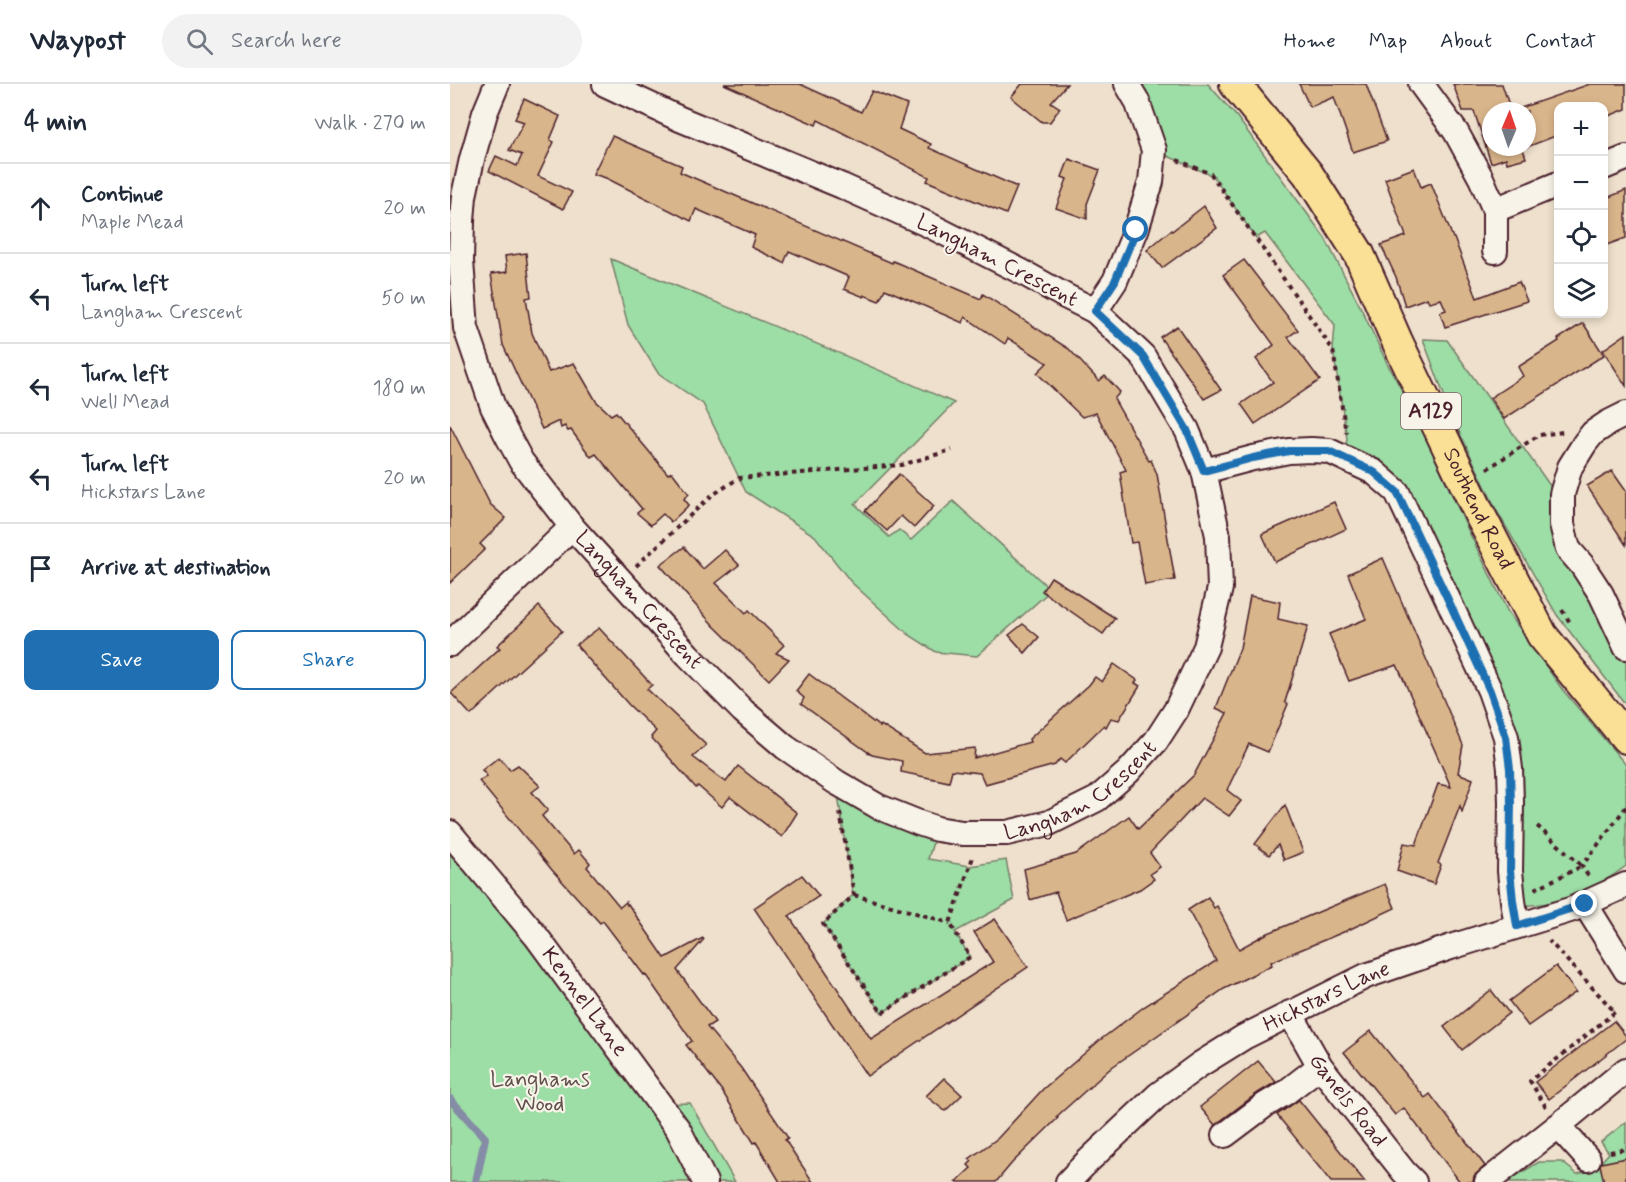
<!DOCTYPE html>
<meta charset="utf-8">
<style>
:root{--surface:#fff;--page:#f2f2f3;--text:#1f2937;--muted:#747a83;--line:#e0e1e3;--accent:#1f6fb2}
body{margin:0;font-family:Mynerve,sans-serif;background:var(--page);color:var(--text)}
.controls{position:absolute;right:18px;top:18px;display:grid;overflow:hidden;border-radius:12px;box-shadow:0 3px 9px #0003}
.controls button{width:54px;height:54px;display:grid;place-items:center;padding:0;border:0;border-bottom:2px solid var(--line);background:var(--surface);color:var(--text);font:30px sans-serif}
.compass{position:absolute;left:1032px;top:18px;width:54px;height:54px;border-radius:50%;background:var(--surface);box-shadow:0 3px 9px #0003;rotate:2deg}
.stop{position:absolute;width:18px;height:18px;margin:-14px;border:4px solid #1f6fb2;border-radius:50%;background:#fff}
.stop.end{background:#1f6fb2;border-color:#fff;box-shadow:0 2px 6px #0008}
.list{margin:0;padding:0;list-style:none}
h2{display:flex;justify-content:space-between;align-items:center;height:78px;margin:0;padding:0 24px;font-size:26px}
h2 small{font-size:20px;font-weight:400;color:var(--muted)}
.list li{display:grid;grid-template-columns:39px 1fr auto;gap:18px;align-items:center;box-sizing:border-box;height:90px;padding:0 24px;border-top:2px solid var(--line)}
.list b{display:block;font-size:22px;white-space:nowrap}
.list p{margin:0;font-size:20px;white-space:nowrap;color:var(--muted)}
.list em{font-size:20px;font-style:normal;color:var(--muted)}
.actions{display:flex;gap:12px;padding:18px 24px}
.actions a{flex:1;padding:14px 0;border:2px solid var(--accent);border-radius:12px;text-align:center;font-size:21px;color:var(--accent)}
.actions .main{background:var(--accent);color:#fff}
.icon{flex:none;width:33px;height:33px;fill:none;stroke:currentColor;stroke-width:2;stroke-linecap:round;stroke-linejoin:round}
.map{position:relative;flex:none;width:1176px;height:1098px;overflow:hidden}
header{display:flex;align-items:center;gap:36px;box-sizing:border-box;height:84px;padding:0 30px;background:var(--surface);border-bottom:2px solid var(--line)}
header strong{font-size:28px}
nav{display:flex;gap:33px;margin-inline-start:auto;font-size:21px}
.search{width:420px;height:54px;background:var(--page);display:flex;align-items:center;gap:15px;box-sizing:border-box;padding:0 21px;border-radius:33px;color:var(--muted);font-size:22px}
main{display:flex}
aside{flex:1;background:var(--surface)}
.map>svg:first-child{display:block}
.green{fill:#9ddda6;stroke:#747e68;stroke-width:1.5}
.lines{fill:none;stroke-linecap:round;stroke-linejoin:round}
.stream{stroke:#858ca5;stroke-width:8}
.building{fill:#d9b58b;stroke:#4a1f2b;stroke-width:1.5}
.minor-casing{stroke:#4a1f2b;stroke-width:28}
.major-casing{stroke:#4a1f2b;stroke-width:34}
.path{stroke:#4a1f2b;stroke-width:4;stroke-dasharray:4.5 4.5;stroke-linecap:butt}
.minor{stroke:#f7f3e8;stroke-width:24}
.major{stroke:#f9e096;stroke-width:30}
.route{stroke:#1f6fb2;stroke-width:8}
.labels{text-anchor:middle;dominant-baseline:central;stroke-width:4.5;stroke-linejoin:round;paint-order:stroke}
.shield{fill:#f7f3e8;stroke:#7e5f64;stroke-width:1.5}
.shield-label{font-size:21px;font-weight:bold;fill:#4a1f2b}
.street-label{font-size:22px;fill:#4a1f2b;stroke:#f7f3e8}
.park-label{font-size:22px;fill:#5f4e4a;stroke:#f7f3e8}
</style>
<header>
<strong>Waypost</strong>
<div class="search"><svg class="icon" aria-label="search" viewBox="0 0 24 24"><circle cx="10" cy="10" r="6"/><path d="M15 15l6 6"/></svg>Search here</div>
<nav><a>Home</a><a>Map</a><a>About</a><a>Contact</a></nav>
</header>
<main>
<aside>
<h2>4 min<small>Walk · 270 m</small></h2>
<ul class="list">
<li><svg class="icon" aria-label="ahead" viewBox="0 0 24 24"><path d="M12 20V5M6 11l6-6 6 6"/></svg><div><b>Continue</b><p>Maple Mead</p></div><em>20 m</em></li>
<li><svg class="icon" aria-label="left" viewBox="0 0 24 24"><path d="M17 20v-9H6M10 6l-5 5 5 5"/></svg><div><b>Turn left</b><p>Langham Crescent</p></div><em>50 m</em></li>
<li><svg class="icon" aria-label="left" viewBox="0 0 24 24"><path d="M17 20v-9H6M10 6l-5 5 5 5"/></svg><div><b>Turn left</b><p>Well Mead</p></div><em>180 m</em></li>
<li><svg class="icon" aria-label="left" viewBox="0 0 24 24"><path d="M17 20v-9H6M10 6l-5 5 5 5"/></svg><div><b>Turn left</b><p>Hickstars Lane</p></div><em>20 m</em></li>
<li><svg class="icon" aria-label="arrive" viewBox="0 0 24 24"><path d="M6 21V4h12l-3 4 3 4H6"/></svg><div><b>Arrive at destination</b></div></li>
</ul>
<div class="actions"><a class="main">Save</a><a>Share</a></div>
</aside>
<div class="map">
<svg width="1176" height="1098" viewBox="0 0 1176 1098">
<rect width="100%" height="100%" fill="#eee0cc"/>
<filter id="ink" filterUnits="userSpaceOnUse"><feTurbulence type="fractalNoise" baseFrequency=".0167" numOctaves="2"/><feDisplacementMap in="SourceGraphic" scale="12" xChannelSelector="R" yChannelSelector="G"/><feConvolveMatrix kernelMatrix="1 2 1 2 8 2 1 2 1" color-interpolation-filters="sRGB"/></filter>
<g filter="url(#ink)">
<g class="green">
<path d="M683 0H758L787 33 875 154 909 220 937 279 969 338 1018 446 1058 528 1112 605 1176 681V782C1151 802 1105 823 1073 821L1060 685 947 408 894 373 897 355 883 266 885 241 815 149 806 154 763 92 704 66Z"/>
<path d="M161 175C276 223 391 268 504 319L405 420 439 453 449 446 461 456 503 417 601 506 527 572 486 568 458 550 401 498 365 452 296 408 253 320 208 289 178 241Z"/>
<polygon points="973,255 997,256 1101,403 1108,453 1157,550 1176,574 1176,621 1107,531 1047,427 1003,335"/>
<polygon points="386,698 487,745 478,775 520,782 556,776 564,816 505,848 520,873 432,929 373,840 403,811"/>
<polygon points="0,749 210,1020 240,1019 285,1098 0,1098"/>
<polygon points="1176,1038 1176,1098 1056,1098 1089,1078 1112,1078 1127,1090 1144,1086 1159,1069 1151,1058"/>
</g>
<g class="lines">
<polyline class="stream" points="0,1015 35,1054 26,1098"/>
</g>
<g class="building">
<polygon points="274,0 350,0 411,28 422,7 457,21 449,45 481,60 479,64 567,103 556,130 477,97 479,93 368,36 366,41"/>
<polygon points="572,0 617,0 601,18 610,24 600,38 592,38 561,13"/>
<polygon points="849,0 916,0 937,57 903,68 884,13 860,23"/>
<polygon points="1003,0 1052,0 1061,27 1041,27 1041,63 1077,63 1073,65 1076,74 1057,79 1056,74 1041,79 1024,27 1013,27"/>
<polygon points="1140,0 1176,0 1176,25 1154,34 1154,22 1108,22 1108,51 1077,63 1077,27 1062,27"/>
<polygon points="74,15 110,32 100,56 104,58 88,92 122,108 113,125 39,87 46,72 67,82 72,71 59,66 74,38 65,35"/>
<polygon points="162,52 232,82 230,88 442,179 443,177 531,215 533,210 619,265 649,297 655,292 670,308 664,315 699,377 701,376 707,390 725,496 695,501 687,458 681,459 670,388 676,386 646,329 632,333 587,289 597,279 558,254 555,260 515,233 513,239 435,205 429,217 414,211 414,213 394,205 399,193 339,167 334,179 301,163 305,151 246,125 241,137 156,94 143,90"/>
<polygon points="619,75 650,86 637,120 637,135 606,124 617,95 612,93"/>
<polygon points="964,84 971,103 981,99 1003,154 1004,154 1027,214 1069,198 1077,217 995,243 990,228 996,226 991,215 979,218 977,214 955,222 946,193 931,161 956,152 935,95"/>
<polygon points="1176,106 1176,154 1154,162 1154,115"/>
<polygon points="754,122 767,144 712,184 697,166 721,146 722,147"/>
<polygon points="76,169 81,213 76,214 82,249 99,288 124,279 146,317 161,331 166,328 218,390 222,388 239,410 234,415 239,421 221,438 213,430 201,441 187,429 192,425 146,370 141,373 121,346 118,347 115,342 111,344 109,337 92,345 53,261 41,190 57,188 55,172"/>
<polygon points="794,176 848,246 838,253 870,296 805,340 791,320 823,298 806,275 824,261 773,191"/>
<polygon points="1133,239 1154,271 1054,335 1040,314 1073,292 1068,283 1109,257 1108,255"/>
<polygon points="727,242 771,306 754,315 710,253"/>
<polygon points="1176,250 1176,302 1153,266"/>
<polygon points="0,341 40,420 56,434 30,460 35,465 0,499"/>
<polygon points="1162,387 1176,407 1176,461 1137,402"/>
<polygon points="449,390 484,422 464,444 451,432 437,447 415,427"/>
<polygon points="884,418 896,445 825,478 812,450"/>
<polygon points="234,463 253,485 275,466 289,481 266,499 296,529 299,526 334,561 326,569 339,575 319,596 263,541 210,481"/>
<polygon points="933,474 1013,661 1008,689 1023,695 1012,728 1010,722 988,779 991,781 984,800 947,787 954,759 966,761 988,700 1001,703 947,581 899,597 879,550 916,535 898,490"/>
<polygon points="601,493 665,534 653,550 592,507"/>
<polygon points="800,512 830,518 828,535 858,542 835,618 838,620 818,668 799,660 777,706 791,717 779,732 752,714 700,769 710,783 700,790 704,795 690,805 616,836 606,808 580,816 574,785 626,770 679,732 688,745 744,691 777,629 766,624 790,564"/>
<polygon points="89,522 112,547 21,631 1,609 50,564 47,562"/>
<polygon points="573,540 589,553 575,569 559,551"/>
<polygon points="149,544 202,601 197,605 256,661 243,673 276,698 288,682 347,729 332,753 280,713 272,723 248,702 246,704 201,653 206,647 179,621 126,561"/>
<polygon points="664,580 687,596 685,599 690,602 669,636 661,634 656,643 654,641 615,679 610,675 605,681 535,700 530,689 502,686 499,698 451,688 452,677 422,671 351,620 354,614 346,607 359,590 430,643 431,641 475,669 525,664 524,674 580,658 579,655 639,601 645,593 652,598"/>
<polygon points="49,673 60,686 68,681 90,702 82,708 98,726 92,732 124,770 129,766 140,779 137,783 170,823 176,818 177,821 178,820 215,874 253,854 254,855 227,886 265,938 257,943 291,984 338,1054 335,1056 363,1098 330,1098 306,1058 304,1059 272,1007 236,961 242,957 195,890 194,891 153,837 150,839 102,786 29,697 37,692 32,686"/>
<polygon points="835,721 853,768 834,776 828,761 819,771 805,760"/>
<polygon points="352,791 369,812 339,832 421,955 543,878 524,848 545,835 578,883 417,992 304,824"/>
<polygon points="935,800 945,824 896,847 821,878 822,881 774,905 662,983 606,1033 608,1034 562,1079 546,1098 506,1098 521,1084 518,1081 522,1077 519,1075 548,1054 593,1005 650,956 695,922 766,877 738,826 758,813 764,824 767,822 789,865 816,850"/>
<polygon points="1106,882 1126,908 1078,942 1059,917"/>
<polygon points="1041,906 1059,929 1012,966 994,943"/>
<polygon points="1164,937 1176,952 1176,955 1099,1015 1085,998"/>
<polygon points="921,947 975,1014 980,1010 1035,1082 1024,1092 1023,1098 1010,1098 954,1024 945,1031 894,968"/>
<polygon points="808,977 826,998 806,1010 765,1041 750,1023"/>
<polygon points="494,994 512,1011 495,1027 476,1012"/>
<polygon points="849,1016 915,1098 881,1098 827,1031"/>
<polygon points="1176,1074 1176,1098 1154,1098 1150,1081 1151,1079"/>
</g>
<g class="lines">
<g class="minor-casing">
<g id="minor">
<path id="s1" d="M47 0 35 29 22 75 14 112 12 137 11 177 16 244 43 323 56 349 71 377 122 443 238 571 293 627 335 663 386 698 429 723 469 739 487 745 512 749H557L599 739 647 715 678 688 706 657 726 626 756 563 770 504 768 452 754 387 737 346 693 272 645 227 615 212 572 188 479 141 392 102 230 35 155 0"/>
<polyline points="971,0 1006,48 1031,94 1045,126 1045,167"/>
<polyline points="1154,83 1176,74"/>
<polyline points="1045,126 1108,100"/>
<polyline points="645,227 665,197 686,146 701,98 704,66 687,17 677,0"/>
<polyline points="1176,330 1158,339 1143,349 1135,359 1120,383 1112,410 1112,440 1118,465 1132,481 1151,510 1176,563"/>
<polyline points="754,387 803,374 839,367 861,366 879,367 924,388 947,408 1001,522 1040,607 1056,653 1060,685 1061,719 1060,787 1063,817 1067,842"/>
<polyline points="0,560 122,443"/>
<path id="s2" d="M0 749 86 852 228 1045 255 1098"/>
<polyline points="1135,820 1176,886"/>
<path id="s3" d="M840 929 870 982 954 1088 964 1098"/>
<polyline points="1108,1042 1176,986"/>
<polyline points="775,1051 815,1021 835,1009 870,982"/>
<path id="s4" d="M618 1098 636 1079 708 1011 749 981 794 953 916 892 1001 863 1123 825 1176 801"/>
<polyline points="1037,1098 1108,1042 1138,1075"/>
</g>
</g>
<g class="major-casing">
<g id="major">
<path id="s5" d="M785 0 858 90 909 170 947 257 1030 431 1092 551 1176 654"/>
</g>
</g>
<g class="path">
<polyline points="727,76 761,90 883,266 896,349"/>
<polyline points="1037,385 1089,351 1113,348"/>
<polyline points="186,482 261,412 289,394 451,381 502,366"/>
<polyline points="1112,526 1121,540"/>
<polyline points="390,728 404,811 373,840 432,929 520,873 500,839 523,773"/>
<polyline points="1138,792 1132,782 1176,723"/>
<polyline points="1085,805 1132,782 1085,740"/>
<polyline points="404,811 500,839"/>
<polyline points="1096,1023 1080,997 1165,928 1099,857"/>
<polyline points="1160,1068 1176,1065"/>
</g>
<use href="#minor" class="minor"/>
<use href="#major" class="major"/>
</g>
</g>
<g class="lines" filter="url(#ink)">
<polyline class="route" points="686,146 665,197 645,227 693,272 737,346 754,387 803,374 839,367 879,367 924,388 947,408 1001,522 1040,607 1056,653 1060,685 1061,719 1060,787 1063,817 1067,842 1135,820"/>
</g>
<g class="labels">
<rect class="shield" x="951" y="309" width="60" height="36" rx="4.5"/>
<g class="shield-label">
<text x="981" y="327">A129</text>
</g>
<g class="street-label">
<text transform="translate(547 177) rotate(27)">Langham Crescent</text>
<text stroke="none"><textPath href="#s5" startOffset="492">Southend Road</textPath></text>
<text stroke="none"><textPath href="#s1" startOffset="576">Langham Crescent</textPath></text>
<text stroke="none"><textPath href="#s1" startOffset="1114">Langham Crescent</textPath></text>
<text stroke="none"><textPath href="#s4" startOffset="321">Hickstars Lane</textPath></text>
<text stroke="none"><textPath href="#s2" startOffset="216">Kennel Lane</textPath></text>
<text stroke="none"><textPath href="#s3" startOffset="105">Ganels Road</textPath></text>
</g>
<g class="park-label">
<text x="90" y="996">Langhams<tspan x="90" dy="25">Wood</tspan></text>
</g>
</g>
</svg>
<div class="controls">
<button>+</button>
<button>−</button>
<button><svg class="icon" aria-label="locate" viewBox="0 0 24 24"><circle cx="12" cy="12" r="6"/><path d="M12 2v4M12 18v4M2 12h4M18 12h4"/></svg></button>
<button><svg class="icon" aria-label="layers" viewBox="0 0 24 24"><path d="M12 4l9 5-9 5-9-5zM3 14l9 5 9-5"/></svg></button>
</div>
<svg class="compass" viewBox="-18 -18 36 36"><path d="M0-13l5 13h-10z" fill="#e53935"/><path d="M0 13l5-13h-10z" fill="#747a83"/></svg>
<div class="stop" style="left:686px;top:146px"></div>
<div class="stop end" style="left:1135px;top:820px"></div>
</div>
</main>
